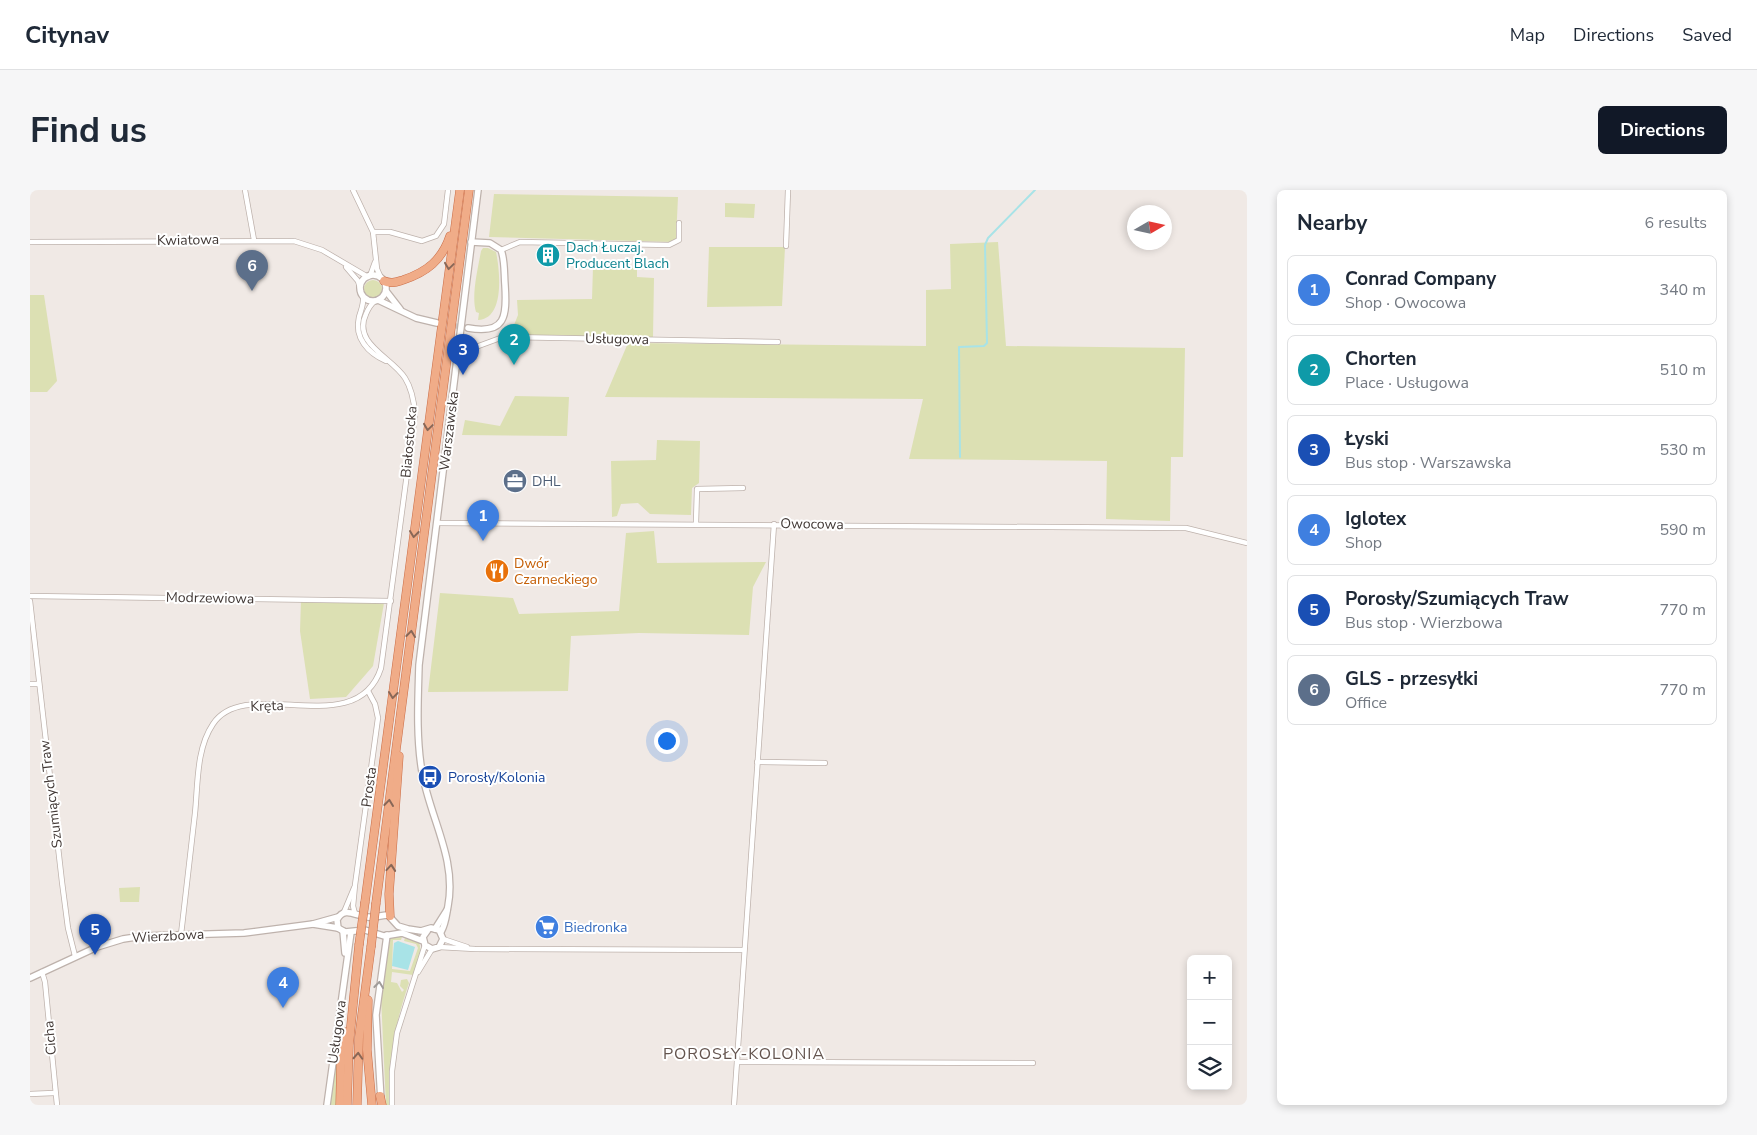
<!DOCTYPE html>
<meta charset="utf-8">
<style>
:root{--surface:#fff;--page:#f6f6f7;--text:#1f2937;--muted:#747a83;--line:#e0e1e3;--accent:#111827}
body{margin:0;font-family:"Nunito Sans",sans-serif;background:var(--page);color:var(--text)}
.controls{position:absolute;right:15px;bottom:15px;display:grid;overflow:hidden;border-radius:8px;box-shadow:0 2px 8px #0003}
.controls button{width:45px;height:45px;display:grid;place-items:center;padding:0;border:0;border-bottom:1px solid var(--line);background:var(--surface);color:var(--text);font:25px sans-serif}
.compass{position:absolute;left:1097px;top:15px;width:45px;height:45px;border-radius:50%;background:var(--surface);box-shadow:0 2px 8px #0003;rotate:81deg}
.you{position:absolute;left:636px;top:550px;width:18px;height:18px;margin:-12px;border:4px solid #fff;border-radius:50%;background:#1a73e8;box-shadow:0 0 0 8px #1a73e833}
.badge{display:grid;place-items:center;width:32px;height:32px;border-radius:50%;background:var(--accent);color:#fff;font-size:16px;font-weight:700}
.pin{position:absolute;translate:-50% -41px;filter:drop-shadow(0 1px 2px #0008)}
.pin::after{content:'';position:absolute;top:26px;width:18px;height:15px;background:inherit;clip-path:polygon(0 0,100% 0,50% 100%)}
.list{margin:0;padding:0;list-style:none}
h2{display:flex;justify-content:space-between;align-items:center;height:65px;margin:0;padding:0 20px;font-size:21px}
h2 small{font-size:16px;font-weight:400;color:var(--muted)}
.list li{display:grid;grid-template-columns:32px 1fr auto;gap:15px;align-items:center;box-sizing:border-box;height:70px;margin:0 10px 10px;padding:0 10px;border:1px solid var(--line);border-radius:8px}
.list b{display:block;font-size:19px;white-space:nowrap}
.list p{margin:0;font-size:16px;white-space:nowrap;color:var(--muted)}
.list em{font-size:16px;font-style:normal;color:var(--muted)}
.icon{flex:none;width:28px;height:28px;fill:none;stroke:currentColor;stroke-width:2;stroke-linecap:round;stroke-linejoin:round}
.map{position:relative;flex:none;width:1217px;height:915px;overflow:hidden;border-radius:8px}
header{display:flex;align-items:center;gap:30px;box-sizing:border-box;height:70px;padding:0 25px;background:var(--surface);border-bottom:1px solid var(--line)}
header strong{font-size:24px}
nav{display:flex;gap:28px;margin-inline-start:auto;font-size:18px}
.intro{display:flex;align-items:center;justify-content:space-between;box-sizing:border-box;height:120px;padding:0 30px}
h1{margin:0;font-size:35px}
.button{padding:12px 22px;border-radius:8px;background:var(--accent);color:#fff;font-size:18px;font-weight:700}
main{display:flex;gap:30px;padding:0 30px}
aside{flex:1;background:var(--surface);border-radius:8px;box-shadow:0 2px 8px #0003}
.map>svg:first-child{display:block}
.green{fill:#dce0b3}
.water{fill:#a8e3e7}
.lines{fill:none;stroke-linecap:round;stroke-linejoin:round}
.stream{stroke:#a8e3e7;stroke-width:2}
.tertiary-tunnel{stroke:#cdc6c2;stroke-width:5.5;stroke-dasharray:5.5 3;stroke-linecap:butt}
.minor-casing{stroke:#beb2ac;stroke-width:6}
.tertiary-casing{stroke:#beb2ac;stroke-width:8}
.trunk-casing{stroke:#ca6c46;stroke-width:9}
.minor{stroke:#fff;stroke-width:4.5}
.tertiary{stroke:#fff;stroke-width:5.5}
.trunk{stroke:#f0ac88;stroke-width:8}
.trunk-bridge-casing{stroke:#ca6c46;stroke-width:9;stroke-linecap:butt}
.trunk-bridge{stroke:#f0ac88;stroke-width:8}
.oneway{stroke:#886757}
.oneway2{stroke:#a09c9a}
.labels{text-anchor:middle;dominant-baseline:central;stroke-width:4;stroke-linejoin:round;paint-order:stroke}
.street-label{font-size:14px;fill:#423936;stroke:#fff}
.culture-label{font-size:14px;fill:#0d838f;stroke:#fff;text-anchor:start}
.service-label{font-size:14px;fill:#4e5e75;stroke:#fff;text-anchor:start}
.food-label{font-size:14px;fill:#c56008;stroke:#fff;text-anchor:start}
.transit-label{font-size:14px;fill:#164399;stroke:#fff;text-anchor:start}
.shop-label{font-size:14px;fill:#366cbe;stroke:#fff;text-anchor:start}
.quarter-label{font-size:16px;letter-spacing:1px;fill:#64544e;stroke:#fff}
</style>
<header>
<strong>Citynav</strong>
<nav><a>Map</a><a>Directions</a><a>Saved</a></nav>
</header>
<div class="intro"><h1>Find us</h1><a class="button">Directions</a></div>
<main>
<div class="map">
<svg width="1217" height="915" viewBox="0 0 1217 915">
<rect width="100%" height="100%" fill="#f0e9e5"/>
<g class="green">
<polygon points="464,4 648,7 646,49 642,52 459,47"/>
<polygon points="695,13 725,14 724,28 695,27"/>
<polygon points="968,52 976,156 1155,158 1153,267 1141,267 1140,331 1076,329 1077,271 879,269 893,209 575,207 598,153 896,156 896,100 921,99 920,54"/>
<polygon points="679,57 755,57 752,116 677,117"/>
<path d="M453 58H458L466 62C470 81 475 129 448 130L449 123 446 122C441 106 448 78 451 61Z"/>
<polygon points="563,77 607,78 607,87 624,88 623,147 480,145 488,125 487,110 562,109"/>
<circle cx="343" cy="99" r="9"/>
<polygon points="0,105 14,105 27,191 17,202 0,202"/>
<polygon points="485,206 539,207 537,246 432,245 435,230 470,236"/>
<polygon points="627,250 670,251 669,293 662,298 661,325 620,324 608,313 591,314 587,326 582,327 581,271 626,270"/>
<polygon points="624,341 627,373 736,372 723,397 719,445 609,443 541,446 538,501 398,502 410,403 483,408 489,424 589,421 596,343"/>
<polygon points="271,410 354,413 343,476 316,507 280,509 270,441"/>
<polygon points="110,697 109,712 90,712 89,698"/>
<path d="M368 744 372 747 371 750H363L362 779 380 781 388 758 386 754 374 751 375 748 389 751 391 762 383 785 362 782 361 792 367 793 372 802 374 800 370 796 371 790 377 789 379 793C365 833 358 872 359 915H356L351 807 359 750 363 745Z"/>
<polygon points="323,746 308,865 307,915 300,915"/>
</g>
<polygon class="water" points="368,751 385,757 378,780 362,776 364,753"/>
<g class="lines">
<polyline class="stream" points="930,267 929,157 954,156 957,153 955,55 958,48 1005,0"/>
<polyline class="tertiary-tunnel" points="409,133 438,138"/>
<g class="minor-casing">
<g id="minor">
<polyline points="215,0 224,50"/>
<polyline points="323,0 343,42 347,79 351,88"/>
<polyline points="343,42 360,42 392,51 406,46 414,34 418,0"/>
<polyline points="0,52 264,51 292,60 338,87"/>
<polyline points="756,56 758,0"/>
<polyline points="471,60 490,52 639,55 649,50 649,33"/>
<polyline points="316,77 328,91 331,101"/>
<polyline points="340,86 345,72"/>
<path d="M333 107C334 114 331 120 329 127 324 148 338 163 356 171"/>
<polyline points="428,161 435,161 473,147 748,152"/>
<polyline points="408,333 1156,338 1217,353"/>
<polyline points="666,333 667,299 713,298"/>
<polyline points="0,406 361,411"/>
<polyline points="0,411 32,692 38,738 45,766"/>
<polyline points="0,494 9,494"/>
<polyline points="727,572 795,573"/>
<polyline points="314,722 324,698"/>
<polyline points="325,724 323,716 325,695 348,528 345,514 338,501"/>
<path d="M151 744C156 704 160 664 165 623 168 595 166 559 183 534 216 484 327 553 351 478L385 224C384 211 382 199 375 188 362 167 322 154 336 124 338 119 340 115 345 111"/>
<polyline points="413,749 437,757"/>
<polyline points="409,757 445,759 714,760"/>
<polyline points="12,782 15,792 27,915"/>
<polyline points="388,782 402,759"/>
<polyline points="707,872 1003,873"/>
<polyline points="0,904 24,903"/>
<polyline points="362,915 362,881 367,843 395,755"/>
<polyline points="704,915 744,334"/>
</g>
</g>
<g class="tertiary-casing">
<g id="tertiary">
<circle cx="343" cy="98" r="13"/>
<polyline points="356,101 370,119"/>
<polyline points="348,110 386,128 407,133"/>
<path d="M438 138C476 145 477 126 475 95 474 83 475 70 471 60L460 53 441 52"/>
<polyline points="283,734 308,738"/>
<polyline points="405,739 417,720"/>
<polyline points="313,741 315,763"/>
<path d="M411 742C416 733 416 726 418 716 427 669 400 628 392 582 386 547 388 510 389 475L448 0"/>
<path d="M393 751 372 743 354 746 335 740 315 742 308 738 307 730C314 715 327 727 338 727 345 728 352 725 358 725L368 736 378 739 391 741 401 738 409 740 413 749 409 757 402 759 395 755 393 747 398 740"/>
<polyline points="0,788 67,757 93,749 113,746 214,743 283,734 308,727"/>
<polyline points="351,910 346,825 357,745"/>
<polyline points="297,915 321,742"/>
</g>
</g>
<g class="trunk-casing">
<g id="trunk">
<path d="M354 91C361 94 366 92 373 90 397 82 412 70 420 46"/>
<polyline points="335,712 430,0"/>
<polyline points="346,713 439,0"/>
<polyline points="360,726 359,704 369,566"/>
<polyline points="338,810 337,860 342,915"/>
<polyline points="350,906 352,915"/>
<polyline points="310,915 311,873 315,842"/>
<polyline points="317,915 319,855 329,755"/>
<polyline points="327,915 329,847 341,757"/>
</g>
</g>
<use href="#minor" class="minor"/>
<use href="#tertiary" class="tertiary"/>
<use href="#trunk" class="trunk"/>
<g class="trunk-bridge-casing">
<g id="trunk-bridge">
<polyline points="329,755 335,712"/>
<polyline points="341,757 346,713"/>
</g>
</g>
<use href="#trunk-bridge" class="trunk-bridge"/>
</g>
<defs><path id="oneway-chevron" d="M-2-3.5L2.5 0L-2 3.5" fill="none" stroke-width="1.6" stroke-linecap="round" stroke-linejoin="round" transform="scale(1.25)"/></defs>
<g class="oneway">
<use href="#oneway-chevron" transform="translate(419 76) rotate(98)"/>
<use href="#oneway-chevron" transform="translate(398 237) rotate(98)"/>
<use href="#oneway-chevron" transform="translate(384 344) rotate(97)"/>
<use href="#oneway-chevron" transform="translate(381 444) rotate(-83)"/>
<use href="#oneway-chevron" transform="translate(363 505) rotate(97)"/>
<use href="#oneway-chevron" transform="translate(359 613) rotate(-83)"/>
<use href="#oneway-chevron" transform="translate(361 678) rotate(-85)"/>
<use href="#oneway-chevron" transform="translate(328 866) rotate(-87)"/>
</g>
<use class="oneway2" href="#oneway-chevron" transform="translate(349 795) rotate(-83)"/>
<defs>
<g id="building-disc" transform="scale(1.25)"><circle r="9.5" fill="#0f9aa8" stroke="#fff"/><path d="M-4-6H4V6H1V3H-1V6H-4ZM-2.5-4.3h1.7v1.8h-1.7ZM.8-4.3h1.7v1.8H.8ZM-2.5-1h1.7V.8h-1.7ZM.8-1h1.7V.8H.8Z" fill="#fff"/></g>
<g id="office-disc" transform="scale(1.25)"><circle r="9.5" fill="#5c6f8a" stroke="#fff"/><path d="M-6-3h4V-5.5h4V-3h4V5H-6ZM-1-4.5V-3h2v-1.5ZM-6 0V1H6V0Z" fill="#fff"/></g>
<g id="restaurant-disc" transform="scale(1.25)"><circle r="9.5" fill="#e8710a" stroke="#fff"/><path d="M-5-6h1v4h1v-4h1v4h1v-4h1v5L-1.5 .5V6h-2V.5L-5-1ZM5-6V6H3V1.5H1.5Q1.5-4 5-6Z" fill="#fff"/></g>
<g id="bus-disc" transform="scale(1.25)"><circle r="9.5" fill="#1a4fb4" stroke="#fff"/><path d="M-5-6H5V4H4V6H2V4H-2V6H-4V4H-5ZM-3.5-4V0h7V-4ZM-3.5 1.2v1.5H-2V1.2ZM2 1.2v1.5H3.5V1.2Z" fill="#fff"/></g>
<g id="supermarket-disc" transform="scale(1.25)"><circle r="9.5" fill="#3f7fe0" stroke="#fff"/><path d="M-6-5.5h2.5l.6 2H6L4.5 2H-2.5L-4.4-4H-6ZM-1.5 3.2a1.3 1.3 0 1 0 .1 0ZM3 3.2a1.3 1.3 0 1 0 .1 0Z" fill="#fff"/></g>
</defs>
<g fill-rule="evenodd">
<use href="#building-disc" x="518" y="65"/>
<use href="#office-disc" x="485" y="291"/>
<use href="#restaurant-disc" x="467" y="381"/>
<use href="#bus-disc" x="400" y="587"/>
<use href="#supermarket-disc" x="517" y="737"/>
</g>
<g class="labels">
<g class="street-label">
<text transform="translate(158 50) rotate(-1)">Kwiatowa</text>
<text transform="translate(587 149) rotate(1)">Usługowa</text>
<text transform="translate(419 241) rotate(-83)">Warszawska</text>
<text transform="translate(379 252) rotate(-85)">Białostocka</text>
<text transform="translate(782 334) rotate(1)">Owocowa</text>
<text transform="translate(180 408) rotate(1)">Modrzewiowa</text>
<text transform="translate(237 516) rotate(-2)">Kręta</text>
<text transform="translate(339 597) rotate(-82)">Prosta</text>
<text transform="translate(21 604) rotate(-97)">Szumiących Traw</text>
<text transform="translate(138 746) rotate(-3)">Wierzbowa</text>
<text transform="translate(307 842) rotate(-82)">Usługowa</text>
<text transform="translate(20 848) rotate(-95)">Cicha</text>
</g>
<g class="culture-label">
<text x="536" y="57">Dach Łuczaj.<tspan x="536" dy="16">Producent Blach</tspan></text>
</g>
<g class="service-label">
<text x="502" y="291">DHL</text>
</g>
<g class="food-label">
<text x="484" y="373">Dwór<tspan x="484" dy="16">Czarneckiego</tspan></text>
</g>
<g class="transit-label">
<text x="418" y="587">Porosły/Kolonia</text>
</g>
<g class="shop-label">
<text x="534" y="737">Biedronka</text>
</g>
<g class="quarter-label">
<text x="714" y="864">POROSŁY-KOLONIA</text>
</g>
</g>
</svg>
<div class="controls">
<button>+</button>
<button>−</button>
<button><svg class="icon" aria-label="layers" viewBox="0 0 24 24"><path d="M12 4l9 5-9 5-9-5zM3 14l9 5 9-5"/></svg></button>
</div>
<svg class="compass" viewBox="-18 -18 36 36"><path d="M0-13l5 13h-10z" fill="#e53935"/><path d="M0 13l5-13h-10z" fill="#747a83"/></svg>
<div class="you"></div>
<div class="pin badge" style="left:453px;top:351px;background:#3f7fe0">1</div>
<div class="pin badge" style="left:484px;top:175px;background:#0f9aa8">2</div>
<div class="pin badge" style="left:433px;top:185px;background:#1a4fb4">3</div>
<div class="pin badge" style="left:253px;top:818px;background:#3f7fe0">4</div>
<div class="pin badge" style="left:65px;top:765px;background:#1a4fb4">5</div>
<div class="pin badge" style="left:222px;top:101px;background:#5c6f8a">6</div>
</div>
<aside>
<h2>Nearby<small>6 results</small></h2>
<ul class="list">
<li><span class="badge" style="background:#3f7fe0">1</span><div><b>Conrad Company</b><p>Shop · Owocowa</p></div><em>340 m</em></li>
<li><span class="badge" style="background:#0f9aa8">2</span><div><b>Chorten</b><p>Place · Usługowa</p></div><em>510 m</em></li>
<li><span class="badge" style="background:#1a4fb4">3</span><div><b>Łyski</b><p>Bus stop · Warszawska</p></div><em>530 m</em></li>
<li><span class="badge" style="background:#3f7fe0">4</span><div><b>Iglotex</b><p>Shop</p></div><em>590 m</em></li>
<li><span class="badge" style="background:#1a4fb4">5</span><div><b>Porosły/Szumiących Traw</b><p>Bus stop · Wierzbowa</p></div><em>770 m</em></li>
<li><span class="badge" style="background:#5c6f8a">6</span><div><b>GLS - przesyłki</b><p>Office</p></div><em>770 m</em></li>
</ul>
</aside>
</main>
